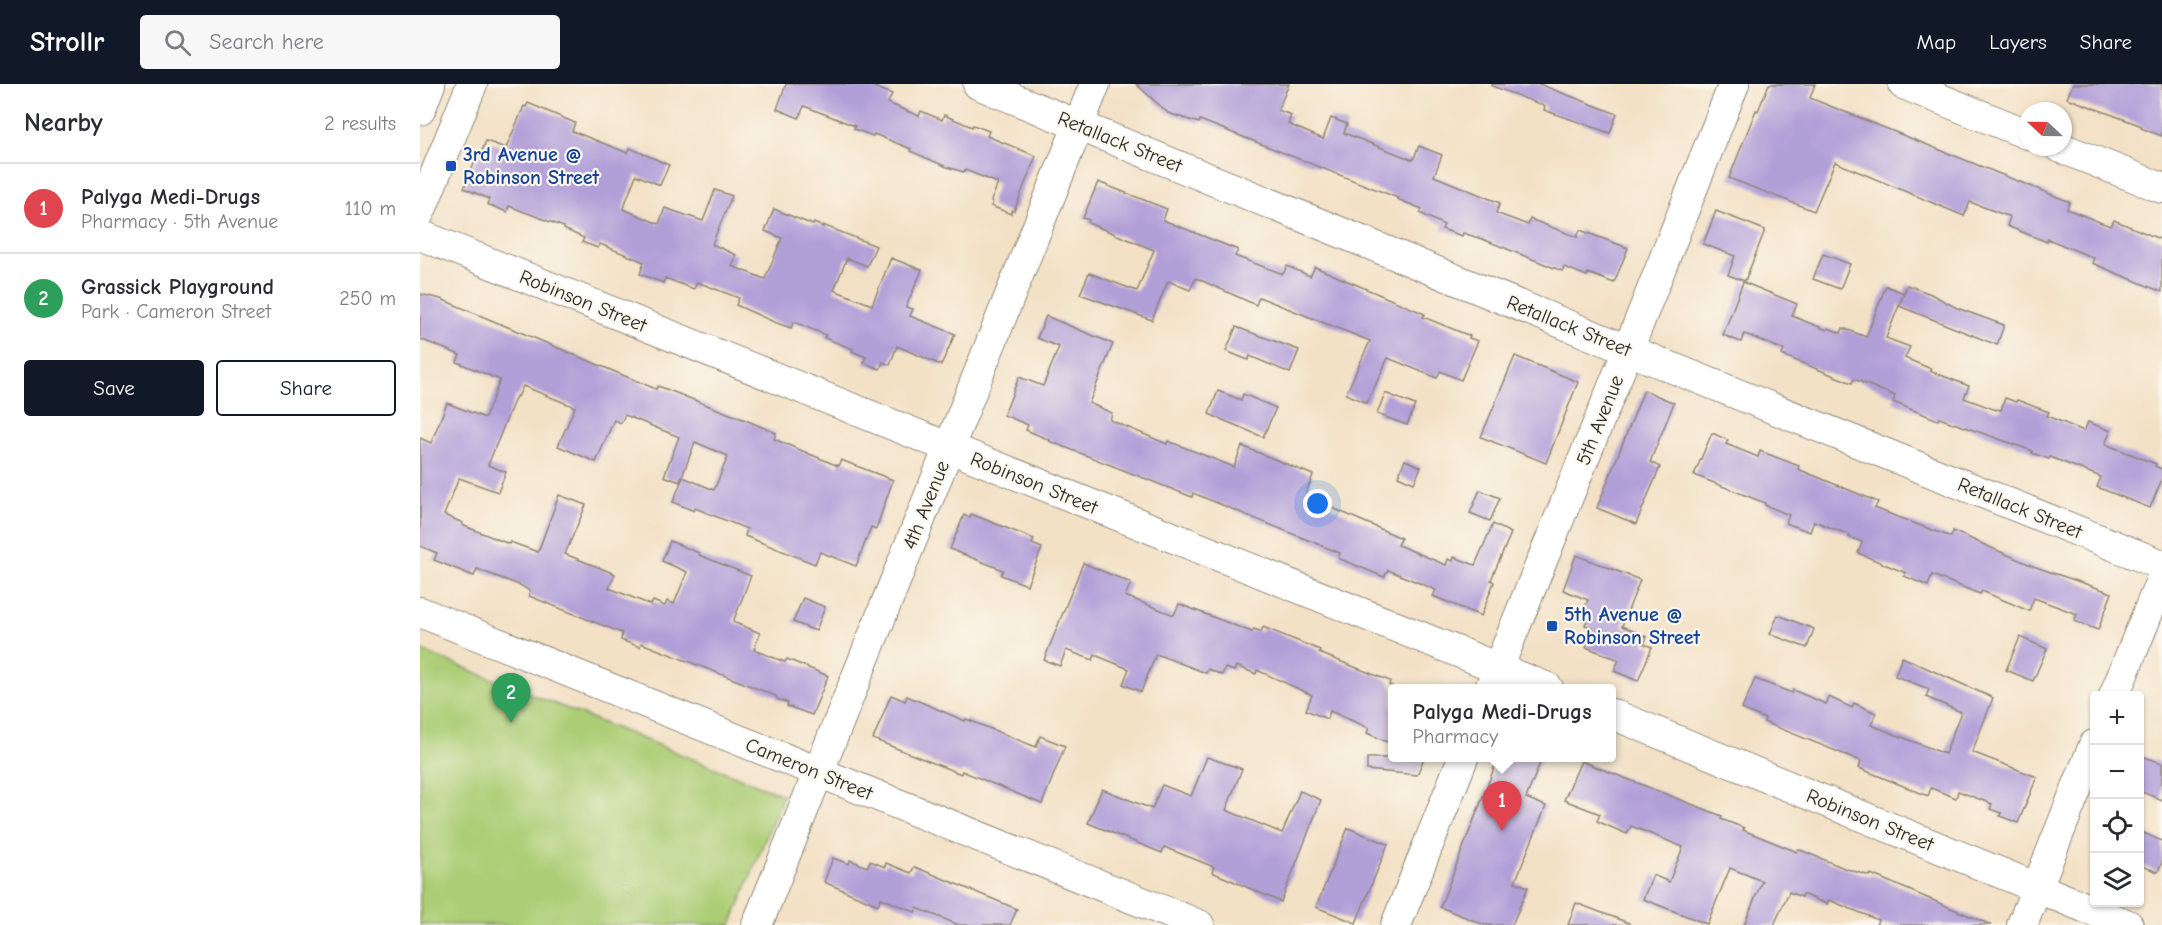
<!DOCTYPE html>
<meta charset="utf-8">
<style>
:root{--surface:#fff;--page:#f7f7f7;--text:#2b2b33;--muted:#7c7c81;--line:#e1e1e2;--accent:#111827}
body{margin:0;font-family:"Comic Neue",sans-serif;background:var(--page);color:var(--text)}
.controls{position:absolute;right:18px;bottom:18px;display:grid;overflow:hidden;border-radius:6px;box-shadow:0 2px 4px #0004}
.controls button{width:54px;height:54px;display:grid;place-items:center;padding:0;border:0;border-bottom:2px solid var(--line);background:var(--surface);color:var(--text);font:30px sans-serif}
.compass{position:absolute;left:1598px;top:18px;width:54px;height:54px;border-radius:50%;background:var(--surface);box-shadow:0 2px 4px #0004;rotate:292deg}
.you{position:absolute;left:898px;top:420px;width:21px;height:21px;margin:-15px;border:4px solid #fff;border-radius:50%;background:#1a73e8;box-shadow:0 0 0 9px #1a73e833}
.badge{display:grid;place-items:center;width:39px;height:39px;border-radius:50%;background:var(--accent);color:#fff;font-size:20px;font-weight:700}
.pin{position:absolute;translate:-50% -50px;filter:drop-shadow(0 2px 3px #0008)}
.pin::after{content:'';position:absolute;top:32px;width:21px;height:18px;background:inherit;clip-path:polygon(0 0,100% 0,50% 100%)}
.popup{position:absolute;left:968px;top:600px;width:228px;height:78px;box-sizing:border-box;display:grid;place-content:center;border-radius:6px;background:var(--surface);filter:drop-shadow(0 2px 4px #0005);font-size:20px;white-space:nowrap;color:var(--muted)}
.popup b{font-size:22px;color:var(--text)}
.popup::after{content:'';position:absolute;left:50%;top:100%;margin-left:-12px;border:12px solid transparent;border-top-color:var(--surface)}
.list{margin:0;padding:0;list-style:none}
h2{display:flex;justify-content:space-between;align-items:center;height:78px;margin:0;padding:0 24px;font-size:26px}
h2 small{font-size:20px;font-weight:400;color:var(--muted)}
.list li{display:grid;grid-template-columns:39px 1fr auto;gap:18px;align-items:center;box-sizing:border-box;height:90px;padding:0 24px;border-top:2px solid var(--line)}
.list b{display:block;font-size:22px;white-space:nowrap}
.list p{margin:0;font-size:20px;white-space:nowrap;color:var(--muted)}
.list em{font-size:20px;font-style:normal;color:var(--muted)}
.actions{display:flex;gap:12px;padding:18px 24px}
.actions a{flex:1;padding:14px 0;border:2px solid var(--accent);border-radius:6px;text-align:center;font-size:21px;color:var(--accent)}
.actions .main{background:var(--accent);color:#fff}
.icon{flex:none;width:33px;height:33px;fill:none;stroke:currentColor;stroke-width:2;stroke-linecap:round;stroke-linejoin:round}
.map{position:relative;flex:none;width:1742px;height:841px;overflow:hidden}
header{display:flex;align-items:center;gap:36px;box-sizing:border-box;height:84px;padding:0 30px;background:var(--accent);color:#fff}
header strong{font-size:28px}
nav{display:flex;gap:33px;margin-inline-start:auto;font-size:21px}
.search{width:420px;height:54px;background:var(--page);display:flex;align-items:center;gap:15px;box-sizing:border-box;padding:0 21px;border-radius:6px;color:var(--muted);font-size:22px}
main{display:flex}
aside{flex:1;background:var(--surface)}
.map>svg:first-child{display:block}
.green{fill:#accd75;stroke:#6c7c50;stroke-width:1.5}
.building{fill:#b19fd8}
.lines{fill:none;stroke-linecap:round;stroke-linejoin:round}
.minor-casing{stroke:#8f8678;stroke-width:32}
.minor{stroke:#fff;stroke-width:30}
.transit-dot{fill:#1a4fb4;stroke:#fbf7ec;stroke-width:2}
.labels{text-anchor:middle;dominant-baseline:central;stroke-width:4.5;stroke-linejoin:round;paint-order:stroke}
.street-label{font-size:20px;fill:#2b2b2b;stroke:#fbf7ec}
.transit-label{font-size:20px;font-weight:bold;fill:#164399;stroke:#fbf7ec;text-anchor:start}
</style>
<header>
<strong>Strollr</strong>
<div class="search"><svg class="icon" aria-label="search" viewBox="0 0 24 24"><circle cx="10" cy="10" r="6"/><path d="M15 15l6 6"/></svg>Search here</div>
<nav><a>Map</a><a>Layers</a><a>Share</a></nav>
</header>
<main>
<aside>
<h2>Nearby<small>2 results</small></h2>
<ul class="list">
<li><span class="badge" style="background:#e0444e">1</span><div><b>Palyga Medi-Drugs</b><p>Pharmacy · 5th Avenue</p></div><em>110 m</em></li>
<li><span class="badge" style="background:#2e9e5b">2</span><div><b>Grassick Playground</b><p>Park · Cameron Street</p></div><em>250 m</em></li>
</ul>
<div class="actions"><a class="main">Save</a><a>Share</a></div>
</aside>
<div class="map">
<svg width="1742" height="841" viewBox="0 0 1742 841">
<rect width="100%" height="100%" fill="#fbf7ec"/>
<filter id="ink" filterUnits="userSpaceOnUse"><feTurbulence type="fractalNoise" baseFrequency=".0167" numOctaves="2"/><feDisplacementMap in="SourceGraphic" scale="12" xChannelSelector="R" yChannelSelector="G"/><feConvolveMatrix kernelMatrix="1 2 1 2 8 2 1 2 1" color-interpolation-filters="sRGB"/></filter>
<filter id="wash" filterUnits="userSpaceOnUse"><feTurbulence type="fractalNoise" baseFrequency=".008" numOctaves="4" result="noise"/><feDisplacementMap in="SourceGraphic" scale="24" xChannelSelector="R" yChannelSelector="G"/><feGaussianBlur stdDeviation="1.35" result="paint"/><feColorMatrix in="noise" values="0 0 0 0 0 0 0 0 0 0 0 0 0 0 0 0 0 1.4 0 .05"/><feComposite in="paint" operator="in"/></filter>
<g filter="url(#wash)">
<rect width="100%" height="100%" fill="#f3e1c6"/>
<polygon class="green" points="0,566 363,711 311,841 0,841"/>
<g id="blocks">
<g class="building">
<polygon points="366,0 447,0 472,10 468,19 499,32 501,27 522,36 524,31 552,43 553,41 569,47 567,52 616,72 594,127 592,126 591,130 571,122 573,118 571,117 578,99 545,86 544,88 527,83 490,67 491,65 454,50 453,52 434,45 435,42 384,22 379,34 357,25"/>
<polygon points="716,0 869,0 858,26 871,31 868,40 903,55 911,34 927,40 924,49 993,76 999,62 1022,71 1014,92 1080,119 1076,129 1108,141 1110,135 1157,153 1160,146 1208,164 1194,199 1168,189 1167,192 1144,183 1142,187 1065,156 1043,149 1042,152 1022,145 1024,141 1000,129 1002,125 977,115 978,114 780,36 779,39 748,29"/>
<polygon points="1072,0 1119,0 1197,30 1190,49 1124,26 1125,22 1072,2"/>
<polygon points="1349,0 1395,0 1390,14 1650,118 1647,125 1682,139 1691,142 1694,136 1742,156 1742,208 1672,179 1674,174 1628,155 1627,158 1587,142 1590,133 1550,118 1544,132 1415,78 1394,127 1309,94 1336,26 1338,27"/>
<polygon points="1653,0 1742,0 1742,52 1721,44 1722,42 1647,14"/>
<polygon points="108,19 155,39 152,47 208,69 210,64 249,81 240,101 216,91 203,125 239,140 245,124 283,137 295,106 312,112 292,160 316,171 312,182 345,195 362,154 345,147 354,125 393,141 394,139 403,143 403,141 456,162 447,182 427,174 414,206 452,221 471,174 502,186 486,223 493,225 490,232 535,250 521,281 477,262 470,281 463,278 460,285 444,279 446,273 432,267 433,265 404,254 406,251 374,238 371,244 354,238 316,221 319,214 277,198 274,205 245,194 243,199 220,190 224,178 180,160 178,164 162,158 164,154 144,145 144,143 89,122 87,128 67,120 69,115 44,104 56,75 58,76 66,57 86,64 104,22 106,23"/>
<polygon points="678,98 747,125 743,136 818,166 815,172 863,190 867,182 890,192 895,183 1005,230 1003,233 1050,252 1049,254 1058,257 1041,296 1020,287 1017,294 968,274 947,319 926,310 950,257 839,213 836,221 776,194 770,206 748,197 732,236 660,210 669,189 717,207 734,166 668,139 669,136 663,134"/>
<polygon points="1296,127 1345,146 1325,197 1308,191 1315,172 1283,160"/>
<polygon points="1403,170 1430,180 1420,205 1393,195"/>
<polygon points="1323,198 1377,220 1372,232 1407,246 1408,244 1421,249 1423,244 1446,253 1466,202 1484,209 1466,254 1490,263 1485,274 1511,285 1510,287 1549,302 1544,314 1576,326 1577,325 1581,326 1585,314 1596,318 1597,316 1629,328 1627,332 1664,347 1668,338 1691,347 1685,360 1736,380 1735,382 1742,385 1742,395 1730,424 1677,403 1681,393 1630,373 1629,375 1612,369 1613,367 1519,334 1518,336 1473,318 1475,312 1434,295 1432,299 1362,271 1364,266 1330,252 1324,250 1321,258 1303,251"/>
<polygon points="1487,201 1511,210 1537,224 1584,241 1577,261 1479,222"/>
<polygon points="0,210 21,215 236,305 238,302 328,337 356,349 354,355 418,382 421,376 473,396 456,445 451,443 436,482 400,468 395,480 325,452 327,445 275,424 274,427 253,418 263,393 294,406 308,372 275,358 260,398 244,392 259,353 205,331 201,339 194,336 176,378 138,362 155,323 103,302 98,313 96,312 68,381 86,388 78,408 39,394 24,431 43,439 42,441 89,460 90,458 118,468 139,411 166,421 145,470 195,490 189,504 231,521 233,517 245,522 247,517 254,520 267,488 242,477 250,457 279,469 279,471 331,492 313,538 340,549 334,566 365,578 367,575 408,592 392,631 367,622 368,619 357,615 356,612 321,598 221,559 220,563 201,556 202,549 109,512 110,507 102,502 57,485 54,492 14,476 17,469 0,462 0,354 11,359 27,319 65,334 80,296 37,278 40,271 0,255"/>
<polygon points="626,232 693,260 669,319 692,329 690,336 747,360 748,357 814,383 822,362 893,391 885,412 981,454 978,461 1026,481 1028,475 1033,477 1034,473 1055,481 1073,440 1091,449 1071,496 1074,498 1061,532 1013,512 1016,506 968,486 964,493 918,474 920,469 824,430 773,409 772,413 629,357 630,356 606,346 608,341 584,331 599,293 623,302 639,263 617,254"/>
<polygon points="816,243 879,266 870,289 830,272 828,276 806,267"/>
<polygon points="1095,272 1158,298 1126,379 1061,353"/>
<polygon points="1224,306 1254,319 1230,378 1240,383 1216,440 1177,424"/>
<polygon points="798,307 821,316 823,310 856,324 843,353 789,330"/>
<polygon points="965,309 995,321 987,341 957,330"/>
<polygon points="1292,349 1308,356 1306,360 1338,373 1340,367 1379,382 1378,385 1458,418 1455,424 1480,434 1531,453 1533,447 1613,482 1692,509 1678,546 1654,537 1657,530 1614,514 1609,527 1562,507 1560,510 1512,491 1508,502 1484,492 1486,489 1438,469 1442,458 1429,453 1430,451 1394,437 1390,448 1366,439 1369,431 1345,421 1345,419 1274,391"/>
<polygon points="985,376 1001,383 994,399 978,392"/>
<polygon points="1060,406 1080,414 1070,437 1050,429"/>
<polygon points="551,430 614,455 612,460 622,464 607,501 581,491 583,486 530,465 544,431 550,434"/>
<polygon points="1156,471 1220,496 1202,542 1227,553 1224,560 1232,563 1218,597 1194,587 1199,576 1166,563 1173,544 1165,541 1169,530 1163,528 1168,516 1143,506"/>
<polygon points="663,479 711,499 705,512 754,531 759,520 832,548 834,545 841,548 843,543 900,566 899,569 970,597 969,601 972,602 972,660 947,649 949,644 910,627 907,635 886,626 892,611 837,586 836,590 816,582 814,587 805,584 802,591 788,585 786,589 736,570 721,608 703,600 709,585 675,571 673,576 646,566 640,582 624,576"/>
<polygon points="383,514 405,523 396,547 373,538"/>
<polygon points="1358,531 1394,545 1387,564 1350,550"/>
<polygon points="1600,553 1627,565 1613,597 1586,586"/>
<polygon points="1482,573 1573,614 1552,668 1617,693 1598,739 1580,732 1581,729 1570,725 1572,720 1538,707 1536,714 1511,704 1508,712 1439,684 1441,677 1344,638 1345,635 1322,625 1335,595 1372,609 1373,606 1406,620 1409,613 1432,624 1434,619 1456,629 1451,641 1525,670 1541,628 1506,613 1509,605 1475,592"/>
<polygon points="471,611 485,617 487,612 545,637 546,635 616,663 620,652 645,662 622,720 542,687 541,690 453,655"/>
<polygon points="1719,671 1742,679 1742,716 1719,707"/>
<polygon points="787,673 822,685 806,726 862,749 880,707 901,716 861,818 792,788 794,783 744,763 742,769 668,739 682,705 732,725 742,701 771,712"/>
<polygon points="947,674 1004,674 997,691 947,686"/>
<polygon points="1078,674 1122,674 1106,714 1126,722 1095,798 1108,803 1092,841 1065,841 1020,823"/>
<polygon points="1161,677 1302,732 1301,735 1324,744 1323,746 1377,768 1378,765 1424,784 1450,792 1451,790 1571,841 1456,841 1458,836 1409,816 1407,820 1382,810 1381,813 1369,808 1354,841 1324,841 1342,797 1310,784 1287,840 1223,815 1233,791 1249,798 1263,763 1211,742 1207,750 1177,737 1180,730 1144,716"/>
<polygon points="928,744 968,760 936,839 896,823"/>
<polygon points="1719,747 1742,757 1742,778 1738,788 1719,781"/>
<polygon points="413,774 429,780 430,776 447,783 450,777 465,783 466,779 491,789 494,783 495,783 597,825 590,841 539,841 497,824 495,828 461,814 458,821 404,798"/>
<polygon points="1156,819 1209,839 1209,841 1148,841"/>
</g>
</g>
</g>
<g filter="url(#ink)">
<use href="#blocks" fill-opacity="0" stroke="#8f8678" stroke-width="1.5"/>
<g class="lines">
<g class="minor-casing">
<g id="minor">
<polyline points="558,0 1208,266 1742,481"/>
<polyline points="1483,0 1607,50"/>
<polyline points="0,26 10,0"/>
<polyline points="1639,63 1742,104"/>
<polyline points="0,128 52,0"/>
<polyline points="0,151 1128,604"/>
<polyline points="0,528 779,841"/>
<polyline points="1070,604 1208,266 1314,0"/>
<polyline points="1694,612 1742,494"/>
<polyline points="1192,630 1708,841"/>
<polyline points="337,841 675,0"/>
<polyline points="976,841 1043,674"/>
<polyline points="1602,841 1674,661"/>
</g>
</g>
<use href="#minor" class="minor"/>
</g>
</g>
<g class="transit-dot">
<rect x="25" y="76" width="12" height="12" rx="3"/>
<rect x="1126" y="536" width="12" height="12" rx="3"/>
</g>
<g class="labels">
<g class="street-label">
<text transform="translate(700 58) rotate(22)">Retallack Street</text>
<text transform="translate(163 217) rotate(22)">Robinson Street</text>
<text transform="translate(1149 242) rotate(22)">Retallack Street</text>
<text transform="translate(1180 336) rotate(-68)">5th Avenue</text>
<text transform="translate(614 399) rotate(22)">Robinson Street</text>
<text transform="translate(506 421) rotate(-68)">4th Avenue</text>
<text transform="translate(1600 424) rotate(22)">Retallack Street</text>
<text transform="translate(389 685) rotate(22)">Cameron Street</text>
<text transform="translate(1450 736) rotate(22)">Robinson Street</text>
</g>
<g class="transit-label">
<text x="43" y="70">3rd Avenue @<tspan x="43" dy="23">Robinson Street</tspan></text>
<text x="1144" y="530">5th Avenue @<tspan x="1144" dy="23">Robinson Street</tspan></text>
</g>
</g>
</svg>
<div class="controls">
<button>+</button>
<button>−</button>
<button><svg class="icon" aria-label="locate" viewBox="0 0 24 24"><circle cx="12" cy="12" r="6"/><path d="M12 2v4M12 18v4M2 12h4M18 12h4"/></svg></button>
<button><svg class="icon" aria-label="layers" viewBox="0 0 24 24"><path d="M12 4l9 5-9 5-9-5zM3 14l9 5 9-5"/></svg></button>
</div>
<svg class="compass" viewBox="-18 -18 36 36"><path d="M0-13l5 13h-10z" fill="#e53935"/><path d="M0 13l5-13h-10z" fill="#7c7c81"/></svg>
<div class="you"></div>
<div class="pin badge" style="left:1082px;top:747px;background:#e0444e">1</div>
<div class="popup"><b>Palyga Medi-Drugs</b>Pharmacy</div>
<div class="pin badge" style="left:91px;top:639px;background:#2e9e5b">2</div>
</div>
</main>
